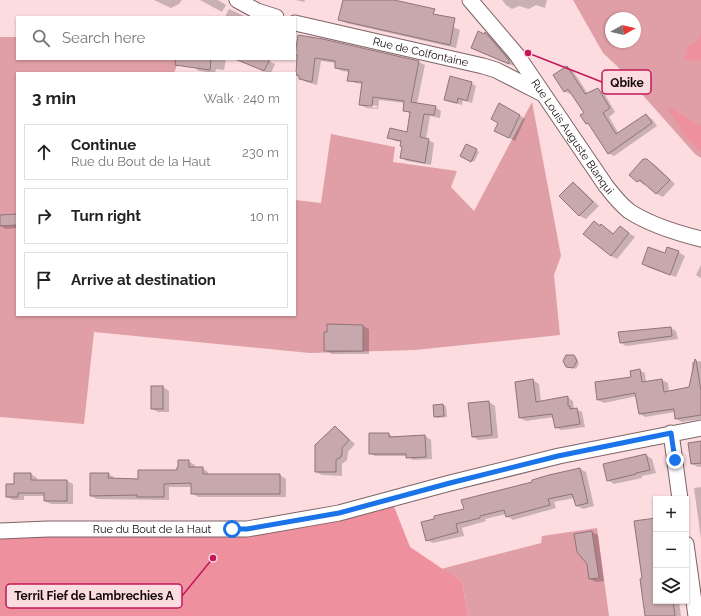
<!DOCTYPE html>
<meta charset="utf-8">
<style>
:root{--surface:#fff;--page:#f2f2f2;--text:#222;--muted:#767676;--line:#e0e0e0}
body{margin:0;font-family:Raleway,sans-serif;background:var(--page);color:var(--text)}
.controls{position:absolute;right:12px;bottom:12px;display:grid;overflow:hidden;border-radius:0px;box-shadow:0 1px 3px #0004}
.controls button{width:36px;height:36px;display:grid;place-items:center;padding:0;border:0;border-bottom:1px solid var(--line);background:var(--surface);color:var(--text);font:20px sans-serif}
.compass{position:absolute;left:605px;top:12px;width:36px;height:36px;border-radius:50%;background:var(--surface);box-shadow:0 1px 3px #0004;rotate:82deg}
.stop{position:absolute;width:12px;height:12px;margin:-9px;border:3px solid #1a73e8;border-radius:50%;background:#fff}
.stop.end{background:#1a73e8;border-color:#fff;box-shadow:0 1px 4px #0008}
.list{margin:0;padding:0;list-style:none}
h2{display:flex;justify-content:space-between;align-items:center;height:52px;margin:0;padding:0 16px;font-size:17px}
h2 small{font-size:13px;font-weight:400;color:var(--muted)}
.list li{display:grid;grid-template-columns:26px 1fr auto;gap:12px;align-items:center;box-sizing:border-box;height:56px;margin:0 8px 8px;padding:0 8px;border:1px solid var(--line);border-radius:0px}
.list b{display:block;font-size:15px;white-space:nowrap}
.list p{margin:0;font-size:13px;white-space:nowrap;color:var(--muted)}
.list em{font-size:13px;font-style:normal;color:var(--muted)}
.icon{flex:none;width:22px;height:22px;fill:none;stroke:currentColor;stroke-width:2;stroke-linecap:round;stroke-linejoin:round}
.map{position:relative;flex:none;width:701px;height:616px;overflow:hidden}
.search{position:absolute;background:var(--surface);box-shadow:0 1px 3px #0004;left:16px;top:16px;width:280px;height:44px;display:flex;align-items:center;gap:10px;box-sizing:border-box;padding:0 14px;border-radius:0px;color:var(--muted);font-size:15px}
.panel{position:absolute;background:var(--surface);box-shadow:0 1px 3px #0004;left:16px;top:72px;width:280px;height:244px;border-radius:0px}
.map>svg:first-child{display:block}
.green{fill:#e09ea6;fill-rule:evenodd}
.forest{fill:#ee909e}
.shadow{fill:#0003;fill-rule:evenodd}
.building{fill:#c7a8ac;stroke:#907477}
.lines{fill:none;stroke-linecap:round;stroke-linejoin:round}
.minor-casing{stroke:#7e6366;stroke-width:17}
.minor{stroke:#fff;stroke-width:15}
.route{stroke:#1a73e8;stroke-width:5}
.labels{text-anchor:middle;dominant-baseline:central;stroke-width:3;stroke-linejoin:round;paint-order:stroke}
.street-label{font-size:11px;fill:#13090a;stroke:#fcdcdf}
.leader{fill:none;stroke:#c2185b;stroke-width:1.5}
.callout-dot{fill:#c2185b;stroke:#fcdcdf;stroke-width:1.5}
.callout{fill:#fcdcdf;stroke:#c2185b;stroke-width:1.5}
.callout-label{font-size:12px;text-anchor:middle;font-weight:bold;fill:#13090a}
</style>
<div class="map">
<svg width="701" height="616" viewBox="0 0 701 616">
<rect width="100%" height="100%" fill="#fcdcdf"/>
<g class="green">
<path d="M573 0H701V158L695 154 617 66 603 53ZM611 18H635V42H611Z"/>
<polygon points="0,37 17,37 17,59 179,60 174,73 17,73 17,315 295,315 295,200 321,203 331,134 395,147 393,162 457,171 451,187 474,211 532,102 561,256 554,275 560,335 415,350 310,353 94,332 84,424 0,417"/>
<polygon points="597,528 609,616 468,616 462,582 441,569 541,543 542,536"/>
</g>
<g class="forest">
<polygon points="701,32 701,60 697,61 683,59 688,47 699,40"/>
<polygon points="665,105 701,126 701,151 689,141"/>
<polygon points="391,499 410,547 462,582 468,616 0,616 0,531 247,529"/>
</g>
<g class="shadow">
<polygon points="154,0 182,0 179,4 171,8"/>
<polygon points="200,0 218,0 226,5 222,12"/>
<polygon points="296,0 305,0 304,2"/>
<polygon points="344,0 383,0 445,25 453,27 460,30 456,48 346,23 340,20"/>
<polygon points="502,0 547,0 545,8 536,5 529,9 519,6 512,9 506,5"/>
<polygon points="229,9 242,15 246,17 225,17"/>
<polygon points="486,33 491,36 515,64 514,66 478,51"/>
<path d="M322 40 419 62 425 65 417 104 435 107 441 111 440 118 430 116 426 139 434 143 431 165 407 161 401 157 403 147 402 142 395 141 389 138 407 133 411 114 404 110 405 103 379 100 378 109 366 108 360 104 362 84 355 83 349 80V72L342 71 336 68V63L321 61 317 85 306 82 297 75 298 56 296 55ZM365 104 377 106V108L365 106Z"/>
<polygon points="194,59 226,59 224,70 216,69 215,73 199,71 194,67"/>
<polygon points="236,59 256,59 269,61 275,64 271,73 268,73"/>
<polygon points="567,67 573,71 588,94 598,89 604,93 615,112 609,117 619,134 646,115 652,119 657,126 614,156 608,153 592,127 587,123 585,114 572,93 570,94 564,91"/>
<polygon points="471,83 476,86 472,103 463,100 462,105 450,102 445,99"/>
<polygon points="515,112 525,119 515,141 501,134"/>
<polygon points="467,145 479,152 474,162 461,155"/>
<polygon points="647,160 654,164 675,184 663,197 657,194 646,184 644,185 631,175"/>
<polygon points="573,183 579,187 599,206 586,219 580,216 560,196"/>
<polygon points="17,214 17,228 6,229 0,226 0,216"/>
<polygon points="594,222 608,229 614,234 620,227 635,237 617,259 611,256"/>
<polygon points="678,252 685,256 676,277 649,268 643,264 666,254"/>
<polygon points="701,265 701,278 696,275"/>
<polygon points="363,326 369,329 369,354 332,354 325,350"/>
<polygon points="671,328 676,331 678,339 626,346 621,343"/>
<polygon points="573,356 576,357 579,363 576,369 567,366"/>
<polygon points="701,361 701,419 682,422 676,419 675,412 645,417 640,414 637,396 604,403 598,400 596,383 632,378 639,370 645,373 646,383 662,380 668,383 669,392 690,388 692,376 692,362"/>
<polygon points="533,380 539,384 541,402 567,397 573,401 574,409 576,409 582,412 585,427 561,430 555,427 554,417 526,421 520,418"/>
<polygon points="163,387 169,391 169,412 158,412 152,409"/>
<polygon points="489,402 495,406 498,438 479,440 473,437 469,404"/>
<polygon points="443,405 446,406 447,417 438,418 435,416"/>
<polygon points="335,427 341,431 355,444 348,452 347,460 342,464 342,476 322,475 316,472"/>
<polygon points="388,434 394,437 425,436 431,440 432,459 413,460 407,456 375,456 370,453"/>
<polygon points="701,442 701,467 698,467 692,464"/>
<polygon points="646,455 652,459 656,473 642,476 642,478 614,484 608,480"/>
<polygon points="188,461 195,465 195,468 202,468 208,472 208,475 280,475 286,479 286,497 198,497 192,493 192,487 169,487 169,500 97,499 91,496 108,474 114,477 114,479 139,480 178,471"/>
<polygon points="580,469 586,472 594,506 583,509 577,506 574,498 554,502 556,508 513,520 507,516 506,514 485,519 486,521 462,528 464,536 433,543 427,540 465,510 534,482"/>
<polygon points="15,474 31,474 37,478 37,481 67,481 73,484 73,504 51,504 45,501 45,496 24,496 24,500 13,500 7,497 15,485"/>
<polygon points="701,487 701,539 694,488"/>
<polygon points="656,519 656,601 679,601 681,616 646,616 643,579"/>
<polygon points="592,532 598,535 604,581 596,582 590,579"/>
</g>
<g class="building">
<polygon points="343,0 394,0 435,9 433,14 455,18 450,45 338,20"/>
<polygon points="478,31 484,34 485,32 509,60 509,64 471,48"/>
<polygon points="298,35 323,39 419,61 411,102 436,106 434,115 424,114 420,137 429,139 425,163 400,158 402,147 400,146 401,141 387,138 390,128 407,132 410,112 403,111 404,101 373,97 372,106 359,105 362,82 347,81 349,70 335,68 335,61 315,58 312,82 299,79 299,76 296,75 297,55 295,55"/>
<polygon points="176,59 211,59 210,70 175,65"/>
<polygon points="235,59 270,59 264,71"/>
<polygon points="567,66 585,94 598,88 610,108 603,113 616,134 646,114 652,123 608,154 588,123 586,124 580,115 584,113 568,89 564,92 553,75"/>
<polygon points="450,76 472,82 467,101 458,98 457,103 444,100"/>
<polygon points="499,103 520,115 509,138 494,131 498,123 491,119"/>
<polygon points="466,144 477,149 471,162 460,156"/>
<polygon points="643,159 647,159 670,180 656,194 640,180 637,182 629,175"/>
<polygon points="573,182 593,202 579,216 559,196"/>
<polygon points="17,214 17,225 0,226 0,215"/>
<polygon points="594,221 600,226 601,224 613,234 620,226 629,233 611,256 583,234"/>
<polygon points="648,247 665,253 667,247 679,251 670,275 642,264"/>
<polygon points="327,324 363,325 363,351 324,351 324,332 327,332"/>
<polygon points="671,327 672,336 620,343 618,332"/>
<polygon points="566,355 574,355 577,361 573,368 566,367 563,361"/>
<polygon points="695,359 696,360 701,391 701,415 675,419 674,409 639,414 635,393 597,400 595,382 631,377 630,371 640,369 642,382 662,379 664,392 689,387"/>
<polygon points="533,379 536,402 568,396 568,406 570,406 570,409 577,408 580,424 555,428 552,414 519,418 515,382"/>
<rect x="151" y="386" width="12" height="23"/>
<polygon points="489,401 492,435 472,437 468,403"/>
<polygon points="443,404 444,416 434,417 433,405"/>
<polygon points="335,426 349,440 342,448 342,453 341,457 336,460 336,472 315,472 315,445"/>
<polygon points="369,433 389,433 389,437 425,435 426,457 406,458 406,454 369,454"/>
<polygon points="701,441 701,463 691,464 688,443"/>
<polygon points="646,454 650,470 636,473 636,474 607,481 603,464"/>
<polygon points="178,460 189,460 189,467 203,467 203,474 280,474 280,494 191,494 191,483 164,484 164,497 137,497 137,495 90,496 90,473 109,473 108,478 138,479 138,470 177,470 177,467 178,467"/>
<polygon points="580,468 588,503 576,506 572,494 548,499 550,505 506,517 504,510 480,516 480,518 456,524 458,532 426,541 421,522 434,519 434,516 464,509 461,500 532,482 532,480 549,475"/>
<polygon points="14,473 31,473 31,480 67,480 67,501 44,501 44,493 18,493 18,497 6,497 6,484 14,484"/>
<polygon points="656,518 656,601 673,601 675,616 645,616 640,579 642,578 634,521"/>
<polygon points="592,531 599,578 589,579 587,564 577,552 574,534"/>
</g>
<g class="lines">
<g class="minor-casing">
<g id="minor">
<polyline points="237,0 257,11 276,17"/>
<path id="s1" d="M470 0 517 55 606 186C613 195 620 204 629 211 650 225 677 233 701 239"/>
<path id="s2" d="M295 23 483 66 496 70 541 93"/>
<polyline points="671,433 680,499"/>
<path id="s3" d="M0 531 48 529H247L339 513 450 483 559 456 701 428"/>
<polyline points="686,544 696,616"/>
</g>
</g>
<use href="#minor" class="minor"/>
</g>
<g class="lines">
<polyline class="route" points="232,529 247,529 339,513 450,483 558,456 671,433 675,460"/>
</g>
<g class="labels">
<g class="street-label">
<text stroke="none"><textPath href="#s2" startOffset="129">Rue de Colfontaine</textPath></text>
<text stroke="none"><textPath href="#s1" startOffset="171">Rue Louis Auguste Blanqui</textPath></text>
<text stroke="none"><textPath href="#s3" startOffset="152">Rue du Bout de la Haut</textPath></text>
</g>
</g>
<path class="leader" d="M528 53L602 82M213 558L182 596"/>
<g class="callout-dot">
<circle cx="528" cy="53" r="4"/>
<circle cx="213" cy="558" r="4"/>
</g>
<g class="callout">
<rect x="602" y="70" width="49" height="24" rx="4"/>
<rect x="6" y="584" width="176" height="24" rx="4"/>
</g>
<g class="callout-label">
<text x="627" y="87">Qbike</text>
<text x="94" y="600">Terril Fief de Lambrechies A</text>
</g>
</svg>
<div class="controls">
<button>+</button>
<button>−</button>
<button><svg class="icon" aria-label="layers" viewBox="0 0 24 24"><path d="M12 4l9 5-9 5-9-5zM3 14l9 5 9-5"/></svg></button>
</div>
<svg class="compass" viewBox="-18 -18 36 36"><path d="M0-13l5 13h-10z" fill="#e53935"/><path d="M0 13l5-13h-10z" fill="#767676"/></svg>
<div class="stop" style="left:232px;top:529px"></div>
<div class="stop end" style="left:675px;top:460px"></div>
<div class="search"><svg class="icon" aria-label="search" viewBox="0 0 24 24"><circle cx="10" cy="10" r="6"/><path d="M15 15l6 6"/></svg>Search here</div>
<section class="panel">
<h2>3 min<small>Walk · 240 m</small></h2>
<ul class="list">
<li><svg class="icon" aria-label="ahead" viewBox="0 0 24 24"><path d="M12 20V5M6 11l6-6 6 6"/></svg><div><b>Continue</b><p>Rue du Bout de la Haut</p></div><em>230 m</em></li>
<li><svg class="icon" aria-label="right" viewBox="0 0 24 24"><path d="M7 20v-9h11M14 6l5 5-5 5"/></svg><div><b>Turn right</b></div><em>10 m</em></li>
<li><svg class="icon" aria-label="arrive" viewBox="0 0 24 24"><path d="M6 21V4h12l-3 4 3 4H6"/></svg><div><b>Arrive at destination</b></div></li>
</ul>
</section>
</div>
